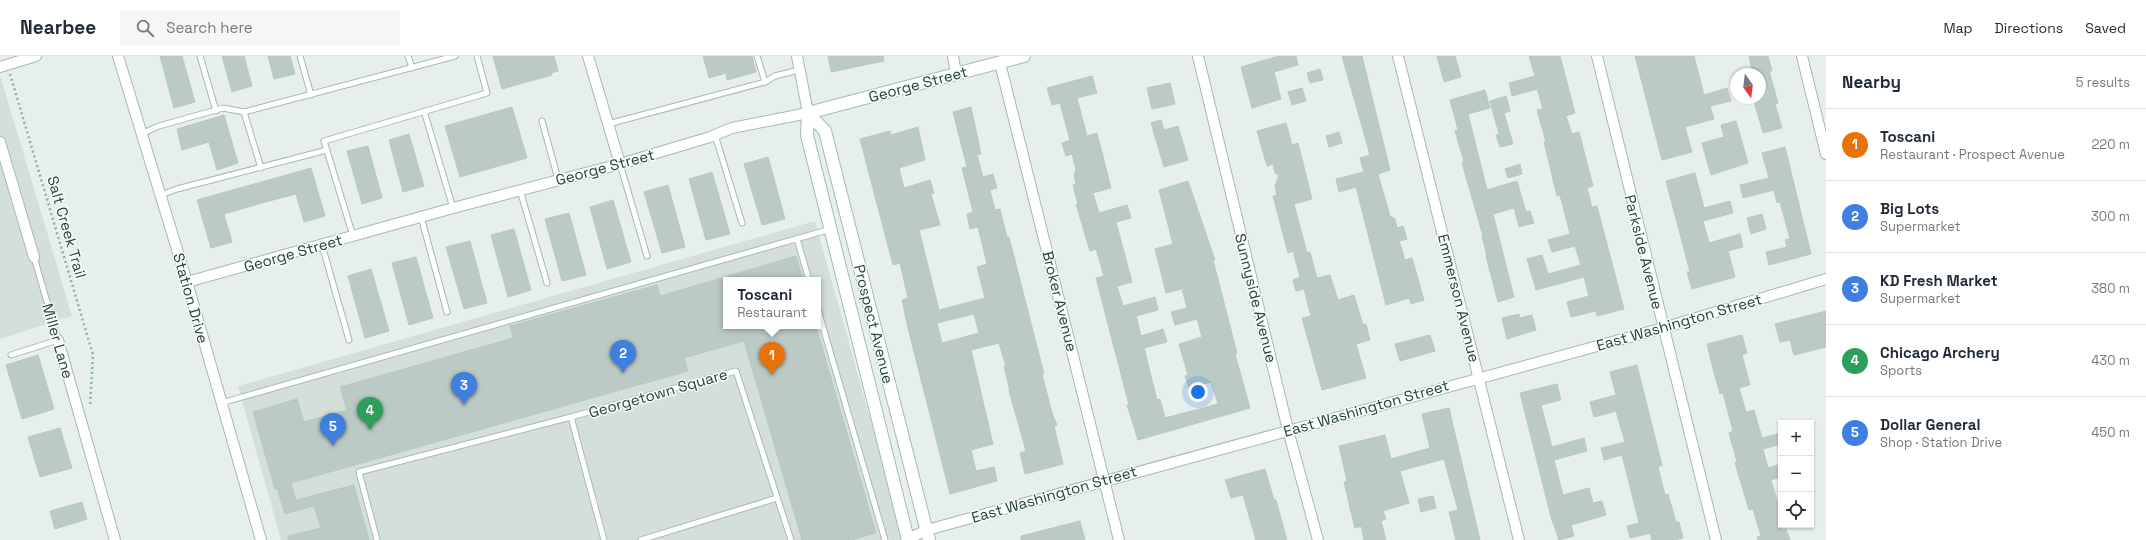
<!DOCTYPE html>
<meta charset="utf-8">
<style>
:root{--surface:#fff;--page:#f6f6f7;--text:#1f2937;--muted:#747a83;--line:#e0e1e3;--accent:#2563eb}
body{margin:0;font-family:"Space Grotesk",sans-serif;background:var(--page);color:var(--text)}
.controls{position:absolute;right:12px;bottom:12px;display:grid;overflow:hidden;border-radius:0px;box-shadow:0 1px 3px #0004}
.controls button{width:36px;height:36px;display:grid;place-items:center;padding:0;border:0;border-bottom:1px solid var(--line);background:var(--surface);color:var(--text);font:20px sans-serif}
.compass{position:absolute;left:1730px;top:12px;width:36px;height:36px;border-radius:50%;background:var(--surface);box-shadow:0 1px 3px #0004;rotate:166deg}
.you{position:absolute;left:1198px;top:336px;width:14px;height:14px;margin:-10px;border:3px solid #fff;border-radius:50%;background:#1a73e8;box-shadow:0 0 0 6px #1a73e833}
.badge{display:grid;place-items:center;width:26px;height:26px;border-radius:50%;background:var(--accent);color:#fff;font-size:13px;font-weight:700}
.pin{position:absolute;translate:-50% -33px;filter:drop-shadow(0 1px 2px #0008)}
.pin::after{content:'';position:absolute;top:21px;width:14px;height:12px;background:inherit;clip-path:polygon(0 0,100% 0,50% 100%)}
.popup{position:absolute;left:723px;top:221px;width:98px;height:52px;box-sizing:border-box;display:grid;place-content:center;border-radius:0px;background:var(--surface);filter:drop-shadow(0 1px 3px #0005);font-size:13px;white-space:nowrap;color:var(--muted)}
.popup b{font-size:15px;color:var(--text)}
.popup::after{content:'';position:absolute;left:50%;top:100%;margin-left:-8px;border:8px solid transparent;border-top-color:var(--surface)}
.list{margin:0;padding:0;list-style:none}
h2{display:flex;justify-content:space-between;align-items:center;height:52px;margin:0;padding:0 16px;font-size:17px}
h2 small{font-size:13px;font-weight:400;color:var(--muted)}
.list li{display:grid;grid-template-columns:26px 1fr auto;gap:12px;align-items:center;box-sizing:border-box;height:72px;padding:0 16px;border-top:1px solid var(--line)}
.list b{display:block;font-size:15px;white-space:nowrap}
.list p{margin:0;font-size:13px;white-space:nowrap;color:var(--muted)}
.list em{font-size:13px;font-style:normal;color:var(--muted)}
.icon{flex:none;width:22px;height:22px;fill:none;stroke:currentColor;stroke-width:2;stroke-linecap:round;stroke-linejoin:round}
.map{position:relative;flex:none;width:1826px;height:484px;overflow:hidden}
header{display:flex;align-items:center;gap:24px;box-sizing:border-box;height:56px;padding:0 20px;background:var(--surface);border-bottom:1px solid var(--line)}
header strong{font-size:19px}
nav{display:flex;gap:22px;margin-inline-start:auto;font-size:14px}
.search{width:280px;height:36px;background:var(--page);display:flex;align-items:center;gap:10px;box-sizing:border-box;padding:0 14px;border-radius:0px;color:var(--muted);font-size:15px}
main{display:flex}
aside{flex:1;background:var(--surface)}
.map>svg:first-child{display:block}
.built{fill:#d4dfda;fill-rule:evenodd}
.building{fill:#bbcac4;stroke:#b8c9c2;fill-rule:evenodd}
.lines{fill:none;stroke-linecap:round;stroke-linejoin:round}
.lane-casing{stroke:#a8b8b2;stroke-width:7}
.street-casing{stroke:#a8b8b2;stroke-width:12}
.secondary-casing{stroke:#a4bbb3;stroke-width:14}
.path{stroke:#86b3a5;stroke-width:2.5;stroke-dasharray:2 3;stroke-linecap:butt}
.lane{stroke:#fff;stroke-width:5}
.street{stroke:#fff;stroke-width:10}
.secondary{stroke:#fff;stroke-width:12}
.labels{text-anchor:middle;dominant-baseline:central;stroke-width:3;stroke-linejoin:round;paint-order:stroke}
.street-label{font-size:15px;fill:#24423a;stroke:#f7fbf9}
</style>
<header>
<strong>Nearbee</strong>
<div class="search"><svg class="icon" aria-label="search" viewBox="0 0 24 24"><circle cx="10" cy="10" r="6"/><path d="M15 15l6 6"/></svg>Search here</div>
<nav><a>Map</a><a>Directions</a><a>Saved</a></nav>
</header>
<main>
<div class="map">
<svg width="1826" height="484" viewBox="0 0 1826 484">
<rect width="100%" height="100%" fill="#e6efeb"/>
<g class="built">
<polygon points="0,19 72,260 0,283"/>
<path d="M815 165 904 484H281L238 330ZM726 224H818V270H726Z"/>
</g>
<g class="building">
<polygon points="160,0 182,0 195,46 174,52"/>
<polygon points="222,0 244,0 252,30 232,36"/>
<polygon points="268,0 290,0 295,18 274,23"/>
<polygon points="493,0 554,0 558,15 551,17 552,19 502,33"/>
<polygon points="703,0 752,0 756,16 727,24 726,17 709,22"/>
<polygon points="828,0 883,0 884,5 831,16"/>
<polygon points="1279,0 1296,0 1298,9 1274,16 1281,43 1252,52 1241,11"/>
<polygon points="1342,0 1362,0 1390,114 1378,118 1390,160 1395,163 1397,172 1403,170 1407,183 1399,185 1405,204 1412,202 1424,244 1411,248 1409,242 1386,249 1356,131 1339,136 1336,123 1364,116 1360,102 1370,99"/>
<polygon points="1437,0 1455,0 1461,21 1444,26"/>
<polygon points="1529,0 1560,0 1575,57 1566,60 1572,78 1579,76 1593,130 1587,132 1592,151 1597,150 1624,253 1597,260 1596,255 1571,261 1567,246 1589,240 1584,221 1536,234 1527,203 1542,199 1548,218 1581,209 1575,190 1552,196 1548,184 1570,178 1560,139 1557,140 1544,86 1546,86 1537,54 1543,53 1537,33 1512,40 1509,27 1535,20"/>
<polygon points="1635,0 1694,0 1704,39 1727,32 1731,45 1710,50 1714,63 1685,71 1692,96 1662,104"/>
<polygon points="1749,0 1768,0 1772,15 1769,15 1778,47 1775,48 1782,72 1763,77 1753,42 1760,42 1760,18 1753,18"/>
<polygon points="1320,13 1323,24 1310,27 1307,17"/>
<polygon points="1092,20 1097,37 1077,42 1087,80 1097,77 1111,132 1093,137 1099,157 1127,149 1131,162 1116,166 1132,226 1117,230 1123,250 1155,241 1158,254 1136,260 1141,280 1163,273 1167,286 1144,292 1157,344 1160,343 1165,362 1218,348 1211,326 1189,332 1185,320 1188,319 1179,288 1202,281 1197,263 1175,269 1171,256 1187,252 1182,233 1166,237 1155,193 1173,188 1159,134 1188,125 1215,204 1213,204 1237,297 1235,298 1250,352 1138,384 1127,349 1129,349 1096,222 1104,220 1096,193 1090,195 1076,148 1078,148 1073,129 1076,128 1074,119 1076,114 1072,98 1066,100 1062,87 1070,84 1060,47 1052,49 1047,32"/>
<polygon points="1170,27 1175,48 1152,53 1147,32"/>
<polygon points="1302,32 1306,45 1292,49 1288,36"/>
<polygon points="1485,34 1490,52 1468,58 1487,134 1517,125 1526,156 1530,155 1534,167 1519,171 1514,152 1493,158 1514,241 1498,246 1486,200 1487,200 1482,180 1483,180 1462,107 1464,106 1455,75 1458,74 1450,44"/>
<polygon points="1506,40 1510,55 1504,57 1513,88 1500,91 1496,79 1499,78 1490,45"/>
<polygon points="512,51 527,102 460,121 445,70"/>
<path d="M971 51 981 98 977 99 983 121 993 118 997 132 990 134 995 154 1000 153 1007 181H1009L1044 318H1042L1052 357 1057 369 1054 370 1063 408 1025 418 1020 397 1026 395 1009 335H1010L1004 311 1006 310 999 287 971 294 993 388 971 394 976 415 994 411 997 425 950 438 908 272 902 244 908 242 900 207 893 209 860 83 890 75 891 79 918 71 925 104 899 112 904 132 930 124 934 137 931 138 940 169 919 174 939 254 985 242 977 211 987 208 978 171 970 173 967 158 973 156 962 112 967 111 953 56ZM974 258 979 277 942 287 937 267Z"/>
<polygon points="224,59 238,107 217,114 209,86 182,94 177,73"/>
<polygon points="1161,64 1164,74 1178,70 1188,104 1164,111 1151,67"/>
<polygon points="1736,65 1748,107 1711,119 1702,87 1724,81 1721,69"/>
<polygon points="1286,67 1292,89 1298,87 1312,143 1294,148 1307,197 1310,196 1317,222 1330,219 1338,244 1354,239 1363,269 1366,268 1370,284 1356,288 1366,322 1322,334 1302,262 1311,260 1304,233 1296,235 1293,224 1300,221 1293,195 1288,197 1273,140 1277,139 1275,130 1279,119 1275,117 1273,108 1267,110 1257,75"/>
<polygon points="1339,76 1342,87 1329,91 1326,80"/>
<polygon points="409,78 424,130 403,136 389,84"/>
<polygon points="368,90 382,142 362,148 347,95"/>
<polygon points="1785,91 1811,198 1769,209 1766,196 1787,191 1785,184 1790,183 1780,146 1777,147 1774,134 1743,142 1740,129 1769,122 1762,97"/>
<polygon points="768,101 785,163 762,169 744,108"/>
<polygon points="1520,108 1522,118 1508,122 1505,113"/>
<polygon points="311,112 325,160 304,166 296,138 269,145 224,158 232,186 211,192 197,144"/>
<polygon points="712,116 730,178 706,184 689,123"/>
<polygon points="1695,117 1704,152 1730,145 1733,157 1703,165 1709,187 1740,178 1743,191 1728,195 1735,221 1692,233 1687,216 1690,216 1666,125"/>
<polygon points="668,129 685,191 662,197 644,136"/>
<polygon points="613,144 631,206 607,213 590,151"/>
<polygon points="569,157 586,219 562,225 545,163"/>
<polygon points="1762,158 1766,173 1751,178 1747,162"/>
<polygon points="514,173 531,234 508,241 491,179"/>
<polygon points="470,185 487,247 464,253 446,191"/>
<polygon points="796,200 803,224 726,224 726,270 816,270 876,477 851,484 802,484 744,285 684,302 688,315 291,427 296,444 354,429 369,484 288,484 288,480 321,472 314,450 285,458 277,432 275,433 253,356 297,343 304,366 347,354 340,331 513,282 510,270 657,229 660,240"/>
<polygon points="416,201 433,262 409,269 392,207"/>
<polygon points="371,213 389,275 365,282 348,220"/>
<polygon points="1826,255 1826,291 1794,299 1790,284 1780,286 1775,268"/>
<polygon points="1519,258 1520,262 1532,259 1536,274 1507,283 1502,262"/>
<polygon points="1430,279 1435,295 1400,305 1395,288"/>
<polygon points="1742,279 1747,297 1742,299 1750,329 1739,332 1746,356 1754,354 1762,382 1781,377 1781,388 1763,393 1768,412 1781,408 1781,421 1771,424 1781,458 1781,474 1786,473 1790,484 1758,484 1757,481 1761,480 1753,453 1749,454 1735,407 1737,406 1729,377 1733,375 1723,337 1720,338 1713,313 1707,288"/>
<polygon points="38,299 54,353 22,363 6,309"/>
<polygon points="1637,309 1662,409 1658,411 1665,439 1668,438 1676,466 1679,466 1683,482 1674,484 1652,484 1650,477 1630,482 1627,470 1639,467 1622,399 1604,404 1601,392 1625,386 1616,355 1594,361 1590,346 1616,339 1610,316"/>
<polygon points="1557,328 1561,344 1541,349 1552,391 1584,382 1587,395 1554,404 1563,439 1589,432 1593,447 1602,445 1606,459 1571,469 1574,480 1559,484 1551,461 1520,337"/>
<polygon points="1449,352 1480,484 1456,484 1449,456 1458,454 1444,403 1400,415 1409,447 1383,455 1386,463 1381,465 1386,484 1364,484 1361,470 1355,472 1351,456 1344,426 1347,425 1339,390 1385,379 1391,403 1430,392 1422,358"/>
<polygon points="60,372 72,412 40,421 28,381"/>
<polygon points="1265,413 1274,444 1276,444 1287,484 1256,484 1243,439 1231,442 1225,424"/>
<polygon points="1433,440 1436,452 1421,456 1418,443"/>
<polygon points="82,446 87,463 55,473 50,455"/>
<polygon points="1080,465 1085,484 1021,484 1021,480"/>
</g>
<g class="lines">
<g class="lane-casing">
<g id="lane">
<polyline points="200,0 216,55"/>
<polyline points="300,0 311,39"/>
<polyline points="408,0 412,12"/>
<polyline points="757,0 765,26"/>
<polyline points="424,55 453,152"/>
<polyline points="244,56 261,112"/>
<polyline points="542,65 558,123"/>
<polyline points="608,68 765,26 775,20 799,14"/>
<polyline points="141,78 159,70 223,52 244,56 455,0"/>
<polyline points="715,79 742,167"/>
<polyline points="620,108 647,200"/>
<polyline points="520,134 547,227"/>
<polyline points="161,139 177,133 327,94"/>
<polyline points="421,161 447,256"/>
<polyline points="353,180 324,85 487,37 477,0"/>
<polyline points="797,183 809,224"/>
<polyline points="322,189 349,284"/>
<polyline points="818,254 885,484"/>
<polyline points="11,299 58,284 34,201"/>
<polyline points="221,347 831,173"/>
<polyline points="571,361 736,315 791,484"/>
<polyline points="377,484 359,416 571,361 604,484"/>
<polyline points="641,484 777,442"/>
</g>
</g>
<g class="street-casing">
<g id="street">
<polyline points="118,0 187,226 261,484"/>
<polyline points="588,0 620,108"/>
<polyline points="953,0 956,18"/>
<polyline points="1198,0 1288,374 1318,484"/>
<polyline points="1398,0 1519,484"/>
<polyline points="1597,0 1716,484"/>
<polyline points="1802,0 1826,98"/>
<polyline points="1000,7 1119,484"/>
<polyline points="0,11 36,0"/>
<polyline points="0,86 34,201"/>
<polyline points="187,226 453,152 620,108 710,81 732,72 808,57 797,0"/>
<polyline points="58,284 115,484"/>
<polyline points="908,483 927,474 1663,272 1826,223"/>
</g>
</g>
<g class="secondary-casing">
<g id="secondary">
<polyline points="808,57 825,75 929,484"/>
<polyline points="808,57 807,79 908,484"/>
<polyline points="808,57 1024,0"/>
</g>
</g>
<polyline class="path" points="10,18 93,299 90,351"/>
<use href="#lane" class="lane"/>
<use href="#street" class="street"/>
<use href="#secondary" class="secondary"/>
</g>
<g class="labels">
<g class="street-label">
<text transform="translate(918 28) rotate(-15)">George Street</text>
<text transform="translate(605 111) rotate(-15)">George Street</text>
<text transform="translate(67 171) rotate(74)">Salt Creek Trail</text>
<text transform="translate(1644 196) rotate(76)">Parkside Avenue</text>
<text transform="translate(293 197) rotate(-16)">George Street</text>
<text transform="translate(191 242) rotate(74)">Station Drive</text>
<text transform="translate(1256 242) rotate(76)">Sunnyside Avenue</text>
<text transform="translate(1459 242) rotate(76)">Emmerson Avenue</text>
<text transform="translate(1060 245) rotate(76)">Broker Avenue</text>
<text transform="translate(1679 266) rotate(-16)">East Washington Street</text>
<text transform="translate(874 268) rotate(76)">Prospect Avenue</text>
<text transform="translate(58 285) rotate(74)">Miller Lane</text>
<text transform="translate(658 337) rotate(-16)">Georgetown Square</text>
<text transform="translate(1366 352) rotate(-16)">East Washington Street</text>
<text transform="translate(1054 438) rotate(-16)">East Washington Street</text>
</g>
</g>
</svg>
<div class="controls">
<button>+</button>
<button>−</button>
<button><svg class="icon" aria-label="locate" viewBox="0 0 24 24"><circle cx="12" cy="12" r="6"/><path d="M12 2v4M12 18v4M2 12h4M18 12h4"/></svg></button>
</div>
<svg class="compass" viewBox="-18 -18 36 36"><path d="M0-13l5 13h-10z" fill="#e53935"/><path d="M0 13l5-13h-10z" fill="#747a83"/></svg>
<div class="you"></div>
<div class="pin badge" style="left:772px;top:319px;background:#e8710a">1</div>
<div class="popup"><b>Toscani</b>Restaurant</div>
<div class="pin badge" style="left:623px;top:317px;background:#3f7fe0">2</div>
<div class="pin badge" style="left:464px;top:349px;background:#3f7fe0">3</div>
<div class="pin badge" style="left:370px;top:374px;background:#2e9e5b">4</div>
<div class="pin badge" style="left:333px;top:390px;background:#3f7fe0">5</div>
</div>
<aside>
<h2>Nearby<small>5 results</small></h2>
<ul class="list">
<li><span class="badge" style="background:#e8710a">1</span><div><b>Toscani</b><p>Restaurant · Prospect Avenue</p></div><em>220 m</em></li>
<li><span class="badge" style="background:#3f7fe0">2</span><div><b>Big Lots</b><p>Supermarket</p></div><em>300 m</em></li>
<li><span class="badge" style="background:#3f7fe0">3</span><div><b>KD Fresh Market</b><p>Supermarket</p></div><em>380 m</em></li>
<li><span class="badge" style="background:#2e9e5b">4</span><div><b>Chicago Archery</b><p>Sports</p></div><em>430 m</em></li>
<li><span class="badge" style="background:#3f7fe0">5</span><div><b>Dollar General</b><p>Shop · Station Drive</p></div><em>450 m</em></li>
</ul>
</aside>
</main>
